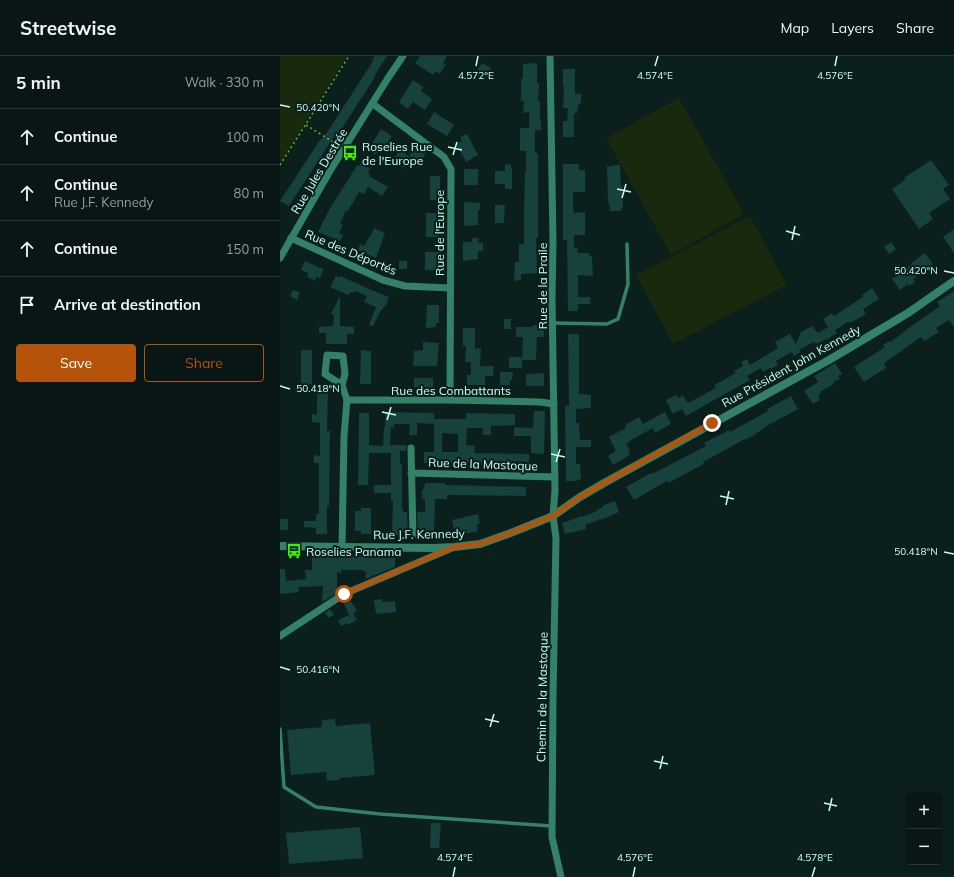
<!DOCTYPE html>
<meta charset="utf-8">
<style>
:root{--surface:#081715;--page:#11201e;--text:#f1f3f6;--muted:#989fa0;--line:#293634;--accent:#b45309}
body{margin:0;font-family:Mulish,sans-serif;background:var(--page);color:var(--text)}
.controls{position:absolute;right:12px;bottom:12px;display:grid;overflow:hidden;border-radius:4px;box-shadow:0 2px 6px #0003}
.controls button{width:36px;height:36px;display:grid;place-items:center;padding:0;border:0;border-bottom:1px solid var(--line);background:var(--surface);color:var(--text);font:20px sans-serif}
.stop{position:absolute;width:12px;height:12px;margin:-9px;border:3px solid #b45309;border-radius:50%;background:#fff}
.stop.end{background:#b45309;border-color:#fff;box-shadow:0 1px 4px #0008}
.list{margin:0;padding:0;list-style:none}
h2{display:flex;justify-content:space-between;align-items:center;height:52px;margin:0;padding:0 16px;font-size:17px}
h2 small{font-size:13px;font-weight:400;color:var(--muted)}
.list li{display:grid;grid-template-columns:26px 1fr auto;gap:12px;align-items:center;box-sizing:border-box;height:56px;padding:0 16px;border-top:1px solid var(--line)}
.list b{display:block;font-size:15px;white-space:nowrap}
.list p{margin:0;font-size:13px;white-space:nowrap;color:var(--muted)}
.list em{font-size:13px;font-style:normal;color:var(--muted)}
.actions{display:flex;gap:8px;padding:12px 16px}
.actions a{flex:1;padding:9px 0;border:1px solid var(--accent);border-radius:4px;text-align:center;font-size:14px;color:var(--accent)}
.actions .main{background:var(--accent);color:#fff}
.icon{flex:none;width:22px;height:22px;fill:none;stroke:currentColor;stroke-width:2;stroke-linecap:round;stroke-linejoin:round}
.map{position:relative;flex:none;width:674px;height:821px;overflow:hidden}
header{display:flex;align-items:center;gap:24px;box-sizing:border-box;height:56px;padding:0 20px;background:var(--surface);border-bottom:1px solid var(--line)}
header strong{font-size:19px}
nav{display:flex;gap:22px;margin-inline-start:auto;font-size:14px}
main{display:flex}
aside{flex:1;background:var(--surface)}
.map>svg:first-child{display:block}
.green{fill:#18290e}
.building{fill:#16413c;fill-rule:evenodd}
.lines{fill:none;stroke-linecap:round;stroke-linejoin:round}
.path{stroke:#5fb627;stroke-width:1.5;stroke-dasharray:2 3;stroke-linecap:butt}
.service{stroke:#34816a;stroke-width:3.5}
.minor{stroke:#34816a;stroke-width:7}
.tertiary{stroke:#34816a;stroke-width:8}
.route{stroke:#b45309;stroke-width:5}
.ticks{fill:none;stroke:#c9fff3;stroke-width:1.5}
.labels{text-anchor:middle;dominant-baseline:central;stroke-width:4;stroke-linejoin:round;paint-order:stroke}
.poi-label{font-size:12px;fill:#c9fff3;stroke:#0b1f1c;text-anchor:start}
.street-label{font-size:12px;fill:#c9fff3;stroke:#0b1f1c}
.ticks-label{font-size:10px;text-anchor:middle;fill:#c9fff3;stroke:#0b1f1c;stroke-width:4;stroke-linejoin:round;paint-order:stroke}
</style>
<header>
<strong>Streetwise</strong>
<nav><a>Map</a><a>Layers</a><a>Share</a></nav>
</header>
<main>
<aside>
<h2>5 min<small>Walk · 330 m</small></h2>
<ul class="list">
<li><svg class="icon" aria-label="ahead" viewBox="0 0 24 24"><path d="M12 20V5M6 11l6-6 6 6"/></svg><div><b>Continue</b></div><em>100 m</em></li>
<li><svg class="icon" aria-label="ahead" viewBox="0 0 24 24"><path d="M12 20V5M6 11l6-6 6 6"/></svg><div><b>Continue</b><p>Rue J.F. Kennedy</p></div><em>80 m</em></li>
<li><svg class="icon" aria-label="ahead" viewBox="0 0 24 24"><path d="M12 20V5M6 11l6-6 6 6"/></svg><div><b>Continue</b></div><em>150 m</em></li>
<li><svg class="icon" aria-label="arrive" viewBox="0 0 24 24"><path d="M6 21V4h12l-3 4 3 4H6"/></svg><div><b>Arrive at destination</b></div></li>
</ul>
<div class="actions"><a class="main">Save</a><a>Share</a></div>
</aside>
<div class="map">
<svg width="674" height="821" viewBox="0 0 674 821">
<rect width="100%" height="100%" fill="#0b1f1c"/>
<g class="green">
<polygon points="0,0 67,0 0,108"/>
<polygon points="399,42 464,158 391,199 326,82"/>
<polygon points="470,160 507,229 393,288 356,219"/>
</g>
<g class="building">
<polygon points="95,0 107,0 94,20 95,21 57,80 55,79 9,150 0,145 40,84 41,84 48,75 93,5 92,4"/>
<polygon points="140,0 167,0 163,7 166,8 160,18 155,15 153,19 135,7"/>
<polygon points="202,7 211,12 203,24 197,20 199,17 197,15"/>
<polygon points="257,7 257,27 259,27 258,45 260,45 260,65 261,65 261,74 255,74 255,97 258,97 258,182 256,182 257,217 241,218 241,224 234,225 235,206 239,206 239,188 244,188 244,154 245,116 246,115 246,95 240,95 240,72 249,72 249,56 243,57 244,45 241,45 241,23 243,23 243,8"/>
<polygon points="283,13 295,13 295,38 301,38 301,46 298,50 297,57 294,57 294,81 283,81 283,65 287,65 288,52 283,52 284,30 283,30"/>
<polygon points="133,24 143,31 141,35 152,43 145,54 133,46 128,53 119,46"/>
<polygon points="154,56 174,69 167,80 147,68"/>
<polygon points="101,73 112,80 101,97 98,95 95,99 88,94"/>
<polygon points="187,78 198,99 186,106 176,88 182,85 180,81"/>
<polygon points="136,90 146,97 140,107 129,100"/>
<polygon points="120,94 130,101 122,114 123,108 113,104"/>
<polygon points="651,104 669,129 663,133 670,143 649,157 653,163 639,173 612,133 625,124 624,122"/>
<polygon points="81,106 90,113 88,117 90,119 89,120 108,131 102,140 88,131 84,138 79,136 68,155 66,154 60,168 63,169 59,177 63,179 60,185 38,176 50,152 73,116 77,109 79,110"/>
<polygon points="231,108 231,112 232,112 232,133 225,133 225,128 215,128 215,115 225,115 225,109"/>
<polygon points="283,108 299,108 299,114 305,114 305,136 293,136 293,151 294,157 305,156 305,179 294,179 294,192 297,191 298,197 309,197 309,200 312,200 313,220 298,219 298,241 310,241 310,248 298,248 298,255 288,255 287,184 283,184"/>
<polygon points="333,109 340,109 341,130 342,130 343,152 341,152 341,155 330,155 329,146 328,146 327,110 333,110"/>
<rect x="184" y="113" width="14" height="16"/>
<rect x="150" y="120" width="10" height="24"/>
<polygon points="184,146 200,147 200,154 198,154 198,169 184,170"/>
<polygon points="215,149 225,149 224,167 215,167"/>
<polygon points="146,157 160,157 159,181 146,181"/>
<polygon points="94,172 105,177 96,202 78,194 80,188 84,190 89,181 90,181"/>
<polygon points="674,173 674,197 663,181"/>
<polygon points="192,182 199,182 198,187 203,187 203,195 198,195 198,203 183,205 183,186 192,186"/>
<polygon points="611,186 616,193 609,198 604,191"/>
<rect x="145" y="196" width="15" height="18"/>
<polygon points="645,197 653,208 633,223 635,226 629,230 628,228 620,234 612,223 632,208 631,207"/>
<polygon points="25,205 40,212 44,212 40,222 36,221 35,225 27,221 28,217 21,214"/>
<rect x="119" y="205" width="8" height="8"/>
<polygon points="56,220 59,221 60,220 94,235 109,241 105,251 104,250 102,254 101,254 93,270 89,269 96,251 84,246 87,240 75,235 74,237 71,236 68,239 50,231"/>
<polygon points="592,232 599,243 583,253 586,258 570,267 568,266 555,274 557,277 549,282 536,288 534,286 519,294 521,296 514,300 512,296 496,305 498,309 491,313 490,312 483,316 481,312 467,320 470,324 413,356 406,360 402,353 393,358 386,344 396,339 398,342 403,340 408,347 436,332 434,329 456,317 454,315 463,310 461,306 467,303 470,309 498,292 495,286 510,278 516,288 521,276 532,270 538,277 548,271 543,263 552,257 554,260 583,241 582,239"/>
<polygon points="13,234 20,236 17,244 10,240"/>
<polygon points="674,235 674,271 669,264 656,272 659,276 644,285 641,281 604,307 606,312 584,326 574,311 605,291 603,289 609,285 610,286 623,277 623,276 660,250 657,246"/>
<polygon points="60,240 60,270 74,271 74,278 67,278 67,288 46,288 46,277 39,277 39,271 53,270 54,259 51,258"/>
<polygon points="147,249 159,249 159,267 156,267 156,271 146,272"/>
<rect x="224" y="263" width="7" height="10"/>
<polygon points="253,269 264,269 264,281 257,281 256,304 242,304 243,281 236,281 236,271 253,271"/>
<polygon points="183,272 195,272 195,293 201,292 200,310 214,310 213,320 205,320 205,329 187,329 187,319 191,319 191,306 185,306 186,290 183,290"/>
<polygon points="288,278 299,278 299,338 311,339 311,352 296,353 296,367 299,367 300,384 311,384 311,391 296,391 296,408 300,408 301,423 297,424 297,425 286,425 285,350 289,350"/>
<polygon points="143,286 159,287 157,310 133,310 134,295 143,294"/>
<rect x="21" y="294" width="11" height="34"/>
<polygon points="81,294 91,295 91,328 80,328"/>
<rect x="229" y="301" width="13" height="11"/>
<polygon points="555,307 562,318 558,320 560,323 553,326 554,328 540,336 541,338 538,340 540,344 533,348 524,335 538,326 534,320"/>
<polygon points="220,316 233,316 232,324 230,324 230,329 220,329"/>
<polygon points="264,317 264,330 246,330 246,318"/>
<polygon points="134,322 153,322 153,332 134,331"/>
<polygon points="37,334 48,334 47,375 50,375 49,450 47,450 47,478 36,478 36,472 24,471 24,465 36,465 36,458 39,458 39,407 34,407 34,399 40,400 40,367 32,366 32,358 37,359"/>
<polygon points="511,340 518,353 485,371 485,372 475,378 476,378 465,384 465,383 423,406 424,408 388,427 387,425 354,444 346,431 371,417 372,418 426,390 424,387 438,380 449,374 450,376 488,355 487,353"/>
<polygon points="254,355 265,355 264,398 251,397 251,380 234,380 234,371 253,372"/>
<path d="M106 356 154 357V363H186V357L235 358V369L211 370V379H203V372H187L186 389 195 390 194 397 249 398V406L232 405V409L144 407V396H154V368L137 367V379H129L130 368H114V372L111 371 110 389H127L126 395H120V408H122V453H123V456H127L128 477H121V479H112L113 445H111V437H94V429H111V397H89L88 429H78L79 357H89V389L103 390 104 371H108H105ZM162 377 178 378V396H162Z"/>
<polygon points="385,356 391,368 375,377 373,372 349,385 350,386 346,388 350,394 348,395 350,399 333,409 328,400 336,395 329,381 346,372 345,369 359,361 363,368"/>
<polygon points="145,427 165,427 165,429 246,431 246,440 167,439 167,443 155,443 154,480 144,480 144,477 138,477 137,456 145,456 145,443 142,443 142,433 144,433"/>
<polygon points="335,445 339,456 321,464 321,463 305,469 306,473 285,478 282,467 302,460 302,461 317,455 317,454 323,451 322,450"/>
<polygon points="81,452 91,452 91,478 81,478 81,475 75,475 75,455 81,455"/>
<polygon points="198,458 200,468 197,469 198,475 178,479 177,473 174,473 172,464"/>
<rect x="0" y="463" width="8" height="11"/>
<polygon points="32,499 115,502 115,511 85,523 86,516 81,514 62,514 61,517 57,516 57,537 42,546 43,530 18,531 19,536 0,538 0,513 5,513 6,525 26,523 25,514 32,514"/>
<polygon points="102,543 102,546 115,545 116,556 96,558 94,544"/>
<polygon points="71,545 77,555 73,557 77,564 68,569 67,567 61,570 58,564 69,559 64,548"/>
<polygon points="50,553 54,559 48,562 45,557"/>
<polygon points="55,663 56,670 90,667 95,719 59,722 60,724 47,725 46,716 11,719 7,674 42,671 42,664"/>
<polygon points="151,767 161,767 159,792 150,792"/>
<polygon points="80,771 83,802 9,808 6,777"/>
</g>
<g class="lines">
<g class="path">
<polyline points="26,69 58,89"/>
<polyline points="0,109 69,0"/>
</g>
<g class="service">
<polyline points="273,267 327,268 338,263 348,228 347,188"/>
<polyline points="0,673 4,731 36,751 100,758 272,770"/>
</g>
<g class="minor">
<polyline points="270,0 273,187 272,242 275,434 273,460 276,482 273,640 272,781 281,821"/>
<polyline points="93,48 164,101 171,113 170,344"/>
<polyline points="11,182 103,224 125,230 170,232"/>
<polyline points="0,202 50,115 108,22 123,0"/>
<polyline points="62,329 45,318 47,299 63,300 65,318 62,329 67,344"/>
<polyline points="131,392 133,479"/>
<polyline points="131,417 275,421"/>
<polyline points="62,491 64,380 67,344 170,344 260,346 274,348"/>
<polyline points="0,580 64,538 172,492"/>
</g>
<polyline class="tertiary" points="0,490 62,491 154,492 174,491 200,488 228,478 273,460 300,441 324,427 549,304 628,257 674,225"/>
</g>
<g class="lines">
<polyline class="route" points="64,538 174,491 200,488 228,478 273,460 300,441 324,427 432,367"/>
</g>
<path class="ticks" d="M196 10 198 0M375 10 378 0M555 10 557 0M0 49 10 51M168 91 182 94M173 99 177 86M337 133 351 136M342 142 346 128M506 175 520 179M512 184 515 170M664 215 674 217M0 330 10 333M102 356 116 359M107 364 111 351M271 398 285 401M276 406 280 393M440 440 454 443M446 449 449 435M664 496 674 498M0 611 10 614M205 663 219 666M210 671 214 658M374 705 388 708M380 713 383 700M544 747 557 750M549 755 552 742M173 821 175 811M353 821 355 811M532 821 535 811"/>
<defs>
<g id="bus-bare" transform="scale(1.2)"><path d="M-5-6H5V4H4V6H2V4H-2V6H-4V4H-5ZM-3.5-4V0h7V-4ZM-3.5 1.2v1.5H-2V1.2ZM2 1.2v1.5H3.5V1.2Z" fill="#38f400" stroke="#0b1f1c" stroke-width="2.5" paint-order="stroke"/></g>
</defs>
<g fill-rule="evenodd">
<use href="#bus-bare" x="70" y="97"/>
<use href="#bus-bare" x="14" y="495"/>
</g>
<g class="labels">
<g class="poi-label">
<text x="82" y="90">Roselies Rue<tspan x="82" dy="14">de l'Europe</tspan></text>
<text x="26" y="495">Roselies Panama</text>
</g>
<g class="street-label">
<text transform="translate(39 115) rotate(-59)">Rue Jules Destrée</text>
<text transform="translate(159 177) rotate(-90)">Rue de l'Europe</text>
<text transform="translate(71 196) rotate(23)">Rue des Déportés</text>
<text transform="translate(262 230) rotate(-90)">Rue de la Praile</text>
<text transform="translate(511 310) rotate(-29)">Rue Président John Kennedy</text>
<text x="171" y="334">Rue des Combattants</text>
<text transform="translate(203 408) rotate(2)">Rue de la Mastoque</text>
<text transform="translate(139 478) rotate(-1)">Rue J.F. Kennedy</text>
<text transform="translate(262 641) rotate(-89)">Chemin de la Mastoque</text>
</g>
</g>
<g class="ticks-label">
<text x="196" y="23">4.572°E</text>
<text x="375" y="23">4.574°E</text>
<text x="555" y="23">4.576°E</text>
<text x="38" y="55">50.420°N</text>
<text x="636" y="218">50.420°N</text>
<text x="38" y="336">50.418°N</text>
<text x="636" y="499">50.418°N</text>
<text x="38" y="617">50.416°N</text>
<text x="175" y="805">4.574°E</text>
<text x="355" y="805">4.576°E</text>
<text x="535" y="805">4.578°E</text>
</g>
</svg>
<div class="controls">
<button>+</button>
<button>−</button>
</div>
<div class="stop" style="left:64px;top:538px"></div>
<div class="stop end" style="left:432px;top:367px"></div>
</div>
</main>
